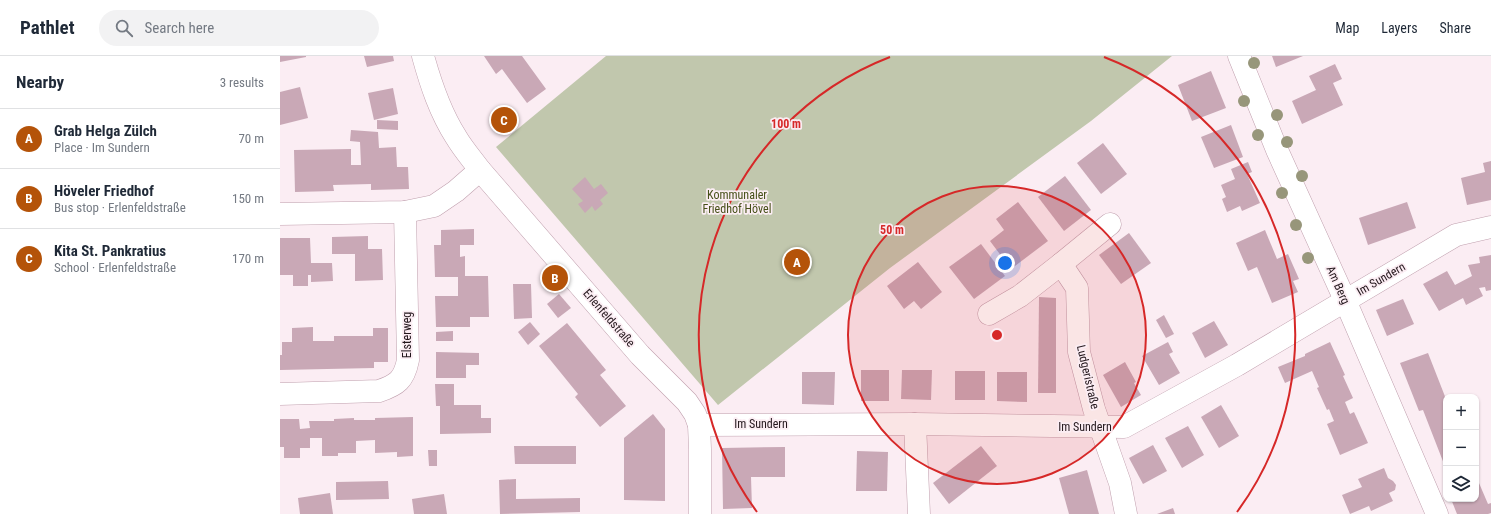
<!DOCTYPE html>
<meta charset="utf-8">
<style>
:root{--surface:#fff;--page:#f2f2f3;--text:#1f2937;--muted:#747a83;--line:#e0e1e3;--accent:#b45309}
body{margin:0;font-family:"Roboto Condensed",sans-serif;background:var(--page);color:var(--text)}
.controls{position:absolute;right:12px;bottom:12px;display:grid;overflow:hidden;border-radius:8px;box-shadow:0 1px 3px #0004}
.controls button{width:36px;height:36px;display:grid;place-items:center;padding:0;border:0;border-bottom:1px solid var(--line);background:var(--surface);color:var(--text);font:20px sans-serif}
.you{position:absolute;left:725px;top:207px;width:14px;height:14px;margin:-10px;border:3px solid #fff;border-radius:50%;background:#1a73e8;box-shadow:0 0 0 6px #1a73e833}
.badge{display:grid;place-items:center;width:26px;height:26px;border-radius:50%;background:var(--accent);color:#fff;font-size:13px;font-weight:700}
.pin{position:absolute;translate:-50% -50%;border:2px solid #fff;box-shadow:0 1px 4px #0006}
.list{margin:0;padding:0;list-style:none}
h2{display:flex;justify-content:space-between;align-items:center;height:52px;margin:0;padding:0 16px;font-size:17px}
h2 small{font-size:13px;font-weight:400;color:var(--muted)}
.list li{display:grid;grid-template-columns:26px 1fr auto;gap:12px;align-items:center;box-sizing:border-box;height:60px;padding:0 16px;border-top:1px solid var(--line)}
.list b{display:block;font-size:15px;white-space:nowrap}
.list p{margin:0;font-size:13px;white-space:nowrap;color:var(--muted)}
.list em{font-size:13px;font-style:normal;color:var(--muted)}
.icon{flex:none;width:22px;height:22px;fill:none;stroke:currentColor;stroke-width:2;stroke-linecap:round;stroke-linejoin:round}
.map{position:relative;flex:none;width:1211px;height:458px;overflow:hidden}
header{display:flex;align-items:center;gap:24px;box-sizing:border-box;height:56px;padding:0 20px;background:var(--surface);border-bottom:1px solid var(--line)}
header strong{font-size:19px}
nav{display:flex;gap:22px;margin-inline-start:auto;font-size:14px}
.search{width:280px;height:36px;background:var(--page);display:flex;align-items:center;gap:10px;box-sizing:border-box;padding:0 14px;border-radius:22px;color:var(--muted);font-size:15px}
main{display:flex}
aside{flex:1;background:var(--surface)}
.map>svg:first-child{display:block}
.green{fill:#c1c7ad}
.building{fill:#c9a8b6}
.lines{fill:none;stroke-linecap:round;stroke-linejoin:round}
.minor-casing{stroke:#c0a0ae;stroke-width:23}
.minor{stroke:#fff;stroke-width:22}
.tree{fill:#97967a}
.ring{fill:none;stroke:#d62828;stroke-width:2}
.labels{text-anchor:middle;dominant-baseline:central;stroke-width:3.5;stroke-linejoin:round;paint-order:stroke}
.park-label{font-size:12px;fill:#454f17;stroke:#fbedf3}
.street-label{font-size:12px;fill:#22161b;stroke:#fbedf3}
.centre{fill:#d62828;stroke:#fbedf3;stroke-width:2}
.ring-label{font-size:12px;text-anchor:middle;font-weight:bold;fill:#d62828;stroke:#fbedf3;stroke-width:3.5;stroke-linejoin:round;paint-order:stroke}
</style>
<header>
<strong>Pathlet</strong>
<div class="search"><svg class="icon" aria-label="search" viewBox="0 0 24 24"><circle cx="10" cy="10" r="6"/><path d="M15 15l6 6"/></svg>Search here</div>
<nav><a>Map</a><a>Layers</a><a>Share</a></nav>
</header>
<main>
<aside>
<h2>Nearby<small>3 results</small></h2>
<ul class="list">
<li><span class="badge">A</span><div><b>Grab Helga Zülch</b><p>Place · Im Sundern</p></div><em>70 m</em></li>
<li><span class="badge">B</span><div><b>Höveler Friedhof</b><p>Bus stop · Erlenfeldstraße</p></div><em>150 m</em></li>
<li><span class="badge">C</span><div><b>Kita St. Pankratius</b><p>School · Erlenfeldstraße</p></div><em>170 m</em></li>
</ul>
</aside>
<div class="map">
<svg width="1211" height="458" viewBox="0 0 1211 458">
<rect width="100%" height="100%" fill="#fbedf3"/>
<polygon class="green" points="326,0 892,0 811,65 610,212 438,349 216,91"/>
<g class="building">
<polygon points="0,0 26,0 26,1 0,6"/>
<polygon points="84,0 113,0 114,5 87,11"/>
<polygon points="204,0 242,0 266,33 247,47 222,13 216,18"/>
<polygon points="992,0 1023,0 996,11"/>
<polygon points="1055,8 1062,23 1053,27 1063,49 1022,68 1012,45 1036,34 1029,20"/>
<polygon points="931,15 946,52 912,65 898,29"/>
<polygon points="20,31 28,62 0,69 0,36"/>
<polygon points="113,32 118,58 94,64 88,37"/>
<polygon points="97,64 118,65 118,74 97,73"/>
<polygon points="951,69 963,101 934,112 921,81"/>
<polygon points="71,74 98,76 99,92 116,91 117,111 128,111 129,133 91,134 91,128 53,129 54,135 15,136 14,94 71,93 71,109 81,109 80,86 70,85"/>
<polygon points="823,87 847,118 821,138 797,107"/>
<polygon points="1211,105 1211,144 1187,149 1181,122 1205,116 1203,107"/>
<polygon points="968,106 972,116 967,118 980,147 962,155 960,150 947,156 942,143 946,141 941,129 955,123 951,113"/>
<polygon points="785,120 811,154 784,175 758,141"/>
<polygon points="305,121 314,133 321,128 328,137 320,144 323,148 315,155 312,150 305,157 298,148 303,145 292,133"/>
<polygon points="738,146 768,185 731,213 710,185 724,174 716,163"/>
<polygon points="1127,146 1136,172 1088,189 1079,162"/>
<polygon points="194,173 194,189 180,189 180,201 185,200 185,220 208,220 209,261 190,261 190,271 156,271 155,240 178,240 178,221 155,221 154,189 161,189 161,174"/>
<polygon points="985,174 997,203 1008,198 1019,223 1013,225 1018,236 992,247 977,211 968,215 956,187"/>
<polygon points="849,177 871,207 841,228 819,199"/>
<polygon points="88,180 88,193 102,193 103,224 75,225 75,198 52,198 52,181"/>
<polygon points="0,182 30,182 31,207 52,207 53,225 31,226 31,219 28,219 28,230 13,230 13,219 0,219"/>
<polygon points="701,188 725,220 694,243 669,211"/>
<polygon points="1211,199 1211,234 1206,235 1205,231 1199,232 1203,240 1186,249 1183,242 1159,255 1143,228 1167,215 1175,229 1192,220 1188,209 1200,207 1199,201"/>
<polygon points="638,206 662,236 641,253 634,245 624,253 607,230"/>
<polygon points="233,228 251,228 252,262 234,263"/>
<polygon points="279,238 291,252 278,262 267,248"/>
<polygon points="759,241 776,242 776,337 758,337"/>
<polygon points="1123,243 1134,268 1107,280 1096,254"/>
<polygon points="884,259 894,278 886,282 876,264"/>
<polygon points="934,265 948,289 925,302 912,277"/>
<polygon points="250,266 260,278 248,289 238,276"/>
<polygon points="287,267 326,314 320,319 346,350 320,371 295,341 298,338 259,290"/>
<polygon points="33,271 33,285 54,285 54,280 93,280 93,272 108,272 108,306 94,306 94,312 0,314 0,299 2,299 2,286 12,286 12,272"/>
<polygon points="173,275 173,285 156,285 156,276"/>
<polygon points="888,286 893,296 889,298 900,317 879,329 862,300"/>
<polygon points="1050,286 1065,319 1063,320 1073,342 1065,346 1070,358 1074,356 1088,387 1060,399 1047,368 1054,365 1049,353 1047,354 1037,332 1039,331 1032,315 1005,327 998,311 1025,300 1025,298"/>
<polygon points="156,296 199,297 199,309 186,309 186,322 156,322"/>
<polygon points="1148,297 1166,343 1166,408 1164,408 1143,354 1139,355 1120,307"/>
<polygon points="845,306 856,326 854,327 861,339 841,351 823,319"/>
<rect x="581" y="314" width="28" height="31"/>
<polygon points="622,314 652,314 651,344 621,343"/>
<rect x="675" y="315" width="30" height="29"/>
<polygon points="522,316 555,316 554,349 522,348"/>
<polygon points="717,316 747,316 747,346 717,345"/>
<polygon points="155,328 174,328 174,349 201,349 201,362 211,362 211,377 160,378 160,350 156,350"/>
<polygon points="941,349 959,380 939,392 921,361"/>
<polygon points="373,358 385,373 385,445 344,444 344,382"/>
<polygon points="133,361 133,400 117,401 117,396 95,397 95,384 76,385 76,397 58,397 58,400 42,400 42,382 30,382 30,392 20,392 20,402 4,402 4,391 0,391 0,363 19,363 20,373 30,372 29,365 54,365 54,363 74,362 74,364 95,364 95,362"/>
<polygon points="908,370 924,399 902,412 885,382"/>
<polygon points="873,389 887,415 863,428 849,402"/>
<polygon points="234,390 296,390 296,408 235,408"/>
<polygon points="701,390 717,410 669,448 653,427"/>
<polygon points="505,391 505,421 471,421 472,452 443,453 442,392"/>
<polygon points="148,394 157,394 157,410 149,410"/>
<polygon points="577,395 608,396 607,435 576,435"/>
<polygon points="1104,412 1108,422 1113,425 1116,429 1115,434 1109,437 1113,445 1091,455 1089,450 1070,458 1062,439 1082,431 1078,423"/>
<polygon points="807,414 819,458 789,458 779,422"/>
<polygon points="1196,420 1208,448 1211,447 1211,457 1208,458 1177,458 1171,443 1196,443"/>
<polygon points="236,423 236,443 300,442 300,456 220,458 219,424"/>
<polygon points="108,425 109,443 56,444 56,426"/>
<polygon points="50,437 53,458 20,458 18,442"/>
<polygon points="164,438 167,458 134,458 132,443"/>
<polygon points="893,452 895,458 877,458"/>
</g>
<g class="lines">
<g class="minor-casing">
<g id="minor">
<path d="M143 0C151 29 160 56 176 81 183 93 192 103 200 114L360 299 407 346 415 358 419 369 420 393V458"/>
<polyline points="959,0 997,94 1065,244 1157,458"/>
<polyline points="0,158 125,156 154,150 176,135 200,114"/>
<polyline points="781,208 830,168"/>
<polyline points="709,258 740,240 781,208 797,232 799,296 814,353 840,427 846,458"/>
<path d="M0 338 99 335C117 329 124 324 128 304L125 156"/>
<polyline points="635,368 639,458"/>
<polyline points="419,369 635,368 844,371 957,309 1176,179 1211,171"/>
</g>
</g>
<use href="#minor" class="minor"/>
</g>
<g class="tree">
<circle cx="974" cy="7" r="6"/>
<circle cx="964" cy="45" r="6"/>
<circle cx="997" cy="59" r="6"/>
<circle cx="978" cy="79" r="6"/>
<circle cx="1007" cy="86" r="6"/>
<circle cx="1022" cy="120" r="6"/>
<circle cx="1002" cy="137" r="6"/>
<circle cx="1016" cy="169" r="6"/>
<circle cx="1028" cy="202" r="6"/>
</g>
<circle cx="717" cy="279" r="149" fill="#d62828" fill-opacity=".12"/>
<g class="ring">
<circle cx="717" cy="279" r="149"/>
<path d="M477 456A298 298 0 0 1 610 1M824 1A298 298 0 0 1 957 456"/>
</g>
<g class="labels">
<g class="park-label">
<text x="457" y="139">Kommunaler<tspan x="457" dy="14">Friedhof Hövel</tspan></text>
</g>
<g class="street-label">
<text transform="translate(1101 223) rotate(-30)">Im Sundern</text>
<text transform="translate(1058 229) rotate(66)">Am Berg</text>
<text transform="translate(329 262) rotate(49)">Erlenfeldstraße</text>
<text transform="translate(127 279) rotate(-90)">Elsterweg</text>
<text transform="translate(808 321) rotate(77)">Ludgeristraße</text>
<text x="481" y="368">Im Sundern</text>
<text x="805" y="371">Im Sundern</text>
</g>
</g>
<circle cx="717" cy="279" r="6" class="centre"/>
<g class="ring-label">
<text x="506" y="72">100 m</text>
<text x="612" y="178">50 m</text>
</g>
</svg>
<div class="controls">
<button>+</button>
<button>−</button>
<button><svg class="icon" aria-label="layers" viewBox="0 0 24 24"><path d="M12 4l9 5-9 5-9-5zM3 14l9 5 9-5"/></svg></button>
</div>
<div class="you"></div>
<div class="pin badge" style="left:517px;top:206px">A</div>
<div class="pin badge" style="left:275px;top:222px">B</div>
<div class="pin badge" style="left:224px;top:64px">C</div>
</div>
</main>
